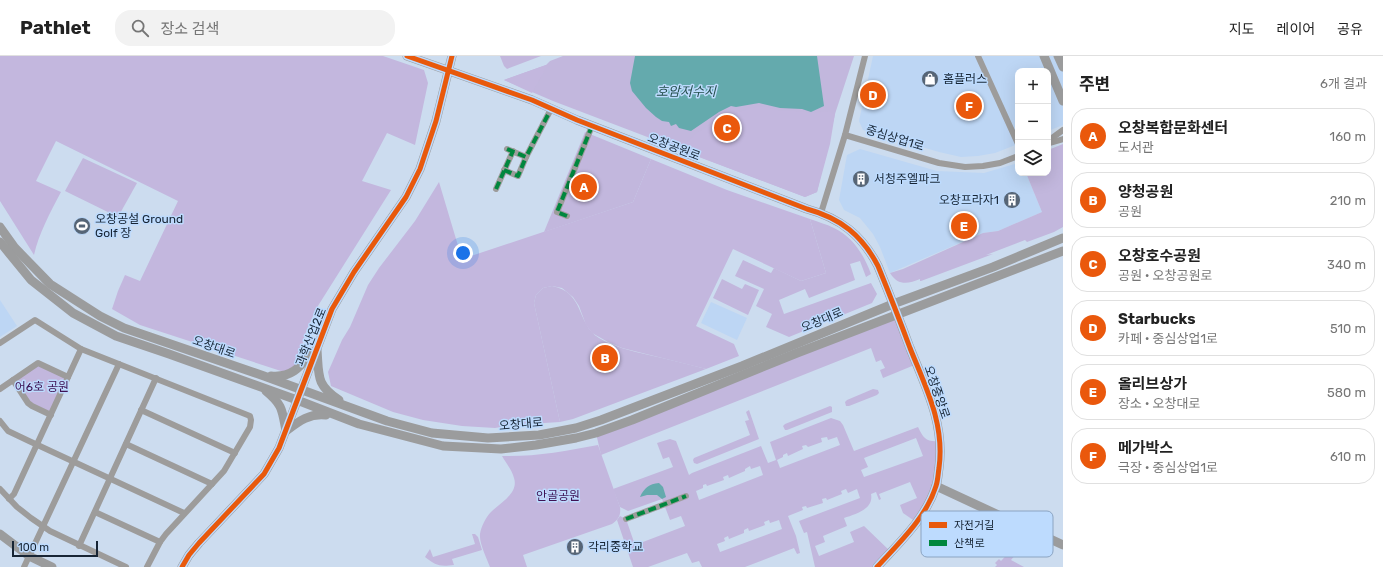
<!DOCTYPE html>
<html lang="ko">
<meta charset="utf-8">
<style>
:root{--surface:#fff;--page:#f2f2f2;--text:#222;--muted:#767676;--line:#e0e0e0;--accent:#ea580c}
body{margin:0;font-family:Rubik,"Noto Sans KR",sans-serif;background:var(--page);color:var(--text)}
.controls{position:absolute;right:12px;top:12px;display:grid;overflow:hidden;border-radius:8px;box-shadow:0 4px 16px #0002}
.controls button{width:36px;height:36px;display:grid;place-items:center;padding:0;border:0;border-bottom:1px solid var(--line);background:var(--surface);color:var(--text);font:20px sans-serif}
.scale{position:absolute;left:12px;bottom:10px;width:86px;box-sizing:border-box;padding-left:4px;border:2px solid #172535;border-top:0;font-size:11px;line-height:14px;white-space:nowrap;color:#172535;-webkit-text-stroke:3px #bddbfe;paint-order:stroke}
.you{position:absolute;left:463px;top:197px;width:14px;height:14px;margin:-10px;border:3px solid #fff;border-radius:50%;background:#1a73e8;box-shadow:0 0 0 6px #1a73e833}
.badge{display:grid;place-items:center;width:26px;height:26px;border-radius:50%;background:var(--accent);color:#fff;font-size:13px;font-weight:700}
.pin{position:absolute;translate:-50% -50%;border:2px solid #fff;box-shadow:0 1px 4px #0006}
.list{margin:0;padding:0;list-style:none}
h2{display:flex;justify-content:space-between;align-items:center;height:52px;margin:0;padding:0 16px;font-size:17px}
h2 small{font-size:13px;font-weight:400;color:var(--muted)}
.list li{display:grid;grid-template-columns:26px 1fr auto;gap:12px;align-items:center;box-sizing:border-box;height:56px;margin:0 8px 8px;padding:0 8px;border:1px solid var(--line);border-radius:16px}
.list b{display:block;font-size:15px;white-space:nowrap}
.list p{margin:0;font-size:13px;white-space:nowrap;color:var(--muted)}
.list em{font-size:13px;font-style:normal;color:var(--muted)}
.icon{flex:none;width:22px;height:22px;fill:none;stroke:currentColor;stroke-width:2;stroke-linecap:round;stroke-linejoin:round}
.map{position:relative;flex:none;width:1063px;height:511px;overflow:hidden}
header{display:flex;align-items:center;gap:24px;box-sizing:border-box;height:56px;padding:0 20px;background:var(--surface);border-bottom:1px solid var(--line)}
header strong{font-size:19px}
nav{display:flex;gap:22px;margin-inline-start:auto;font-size:14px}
.search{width:280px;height:36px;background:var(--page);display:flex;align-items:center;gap:10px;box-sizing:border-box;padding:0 14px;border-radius:16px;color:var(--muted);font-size:15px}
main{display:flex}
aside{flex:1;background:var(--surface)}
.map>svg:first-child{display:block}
.built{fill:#bdd6f4}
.green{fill:#c2b7dd;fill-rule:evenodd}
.forest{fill:#c3b7de}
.water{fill:#64aaad}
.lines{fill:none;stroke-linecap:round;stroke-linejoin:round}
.street{stroke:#9d9c9b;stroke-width:6}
.secondary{stroke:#9b9c9d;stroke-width:9}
.quiet{stroke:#00873e;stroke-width:4;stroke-dasharray:8 4;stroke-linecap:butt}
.cycleway-casing{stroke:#bddbfe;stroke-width:8}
.cycleway{stroke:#e8590c;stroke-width:5}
.labels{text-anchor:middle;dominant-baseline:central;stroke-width:3;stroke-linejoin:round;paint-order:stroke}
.poi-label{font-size:12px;fill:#172535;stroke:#bddbfe;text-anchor:start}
.street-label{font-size:12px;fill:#172535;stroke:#bddbfe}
.park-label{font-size:12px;fill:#3f1355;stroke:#bddbfe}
.water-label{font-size:13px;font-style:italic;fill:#244e4c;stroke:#bddbfe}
.key{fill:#bddbfe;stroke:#8ba4c2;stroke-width:1}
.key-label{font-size:11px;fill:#172535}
</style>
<header>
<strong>Pathlet</strong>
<div class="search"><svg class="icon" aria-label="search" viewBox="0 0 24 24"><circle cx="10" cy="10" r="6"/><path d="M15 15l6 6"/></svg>장소 검색</div>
<nav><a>지도</a><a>레이어</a><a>공유</a></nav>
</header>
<main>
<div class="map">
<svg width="1063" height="511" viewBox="0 0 1063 511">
<rect width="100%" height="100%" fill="#ccdcef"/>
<g class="built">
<polygon points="873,0 1063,0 1063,69 1048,75 1048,15 1018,15 1018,88 995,97 978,100 961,101 939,96 863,74 859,65"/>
<polygon points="860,93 937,115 984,117 1018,107 1018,117 1026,117 1042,156 998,175 983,177 890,217 880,191 873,178 860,162 844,154 839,144 847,99"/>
<polygon points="0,244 17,270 0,281"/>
<polygon points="711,246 747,262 737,284 701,267"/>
</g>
<g class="green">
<polygon points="500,0 541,0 507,13 504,10"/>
<polygon points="563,0 854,0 835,58 817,136 805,141 553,45 504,24 546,9 550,5"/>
<polygon points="585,76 651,103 633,146 544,176"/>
<path d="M1063 88V171L1054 176 1027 186 1025 184 986 199 993 198 921 225H920V223C908 228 898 230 890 217L903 213 983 177 998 175 1042 156 1026 117H1048V94Z"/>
<polygon points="83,102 137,127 118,161 65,135"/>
<path d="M810 163C818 166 826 168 834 172 853 181 864 199 871 218L866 221 860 205 850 208 855 224 809 242 805 233 779 244 784 258 871 227 877 238 872 247 789 281 766 271 772 258 756 250 764 233 735 220 743 204 771 217 774 212 801 225 826 217Z"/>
<polygon points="722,223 742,233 745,228 759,234 748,259 713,242"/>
<path d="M552 230C585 236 576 268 599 282 614 291 632 295 649 299 668 303 687 308 706 313L573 363 560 366 534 247 536 239 543 232Z"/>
<polygon points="897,258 917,308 883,322 880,314 885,312 881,304 876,306 871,292 601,399 596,377"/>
<polygon points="38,307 68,321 51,359 32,350 13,324"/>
<polygon points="873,333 878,334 879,337 877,339 849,350 846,350 845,346 847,344"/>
<polygon points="830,350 832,351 832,356 787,374 785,374 783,370 785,368"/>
<polygon points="749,354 759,383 697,408 694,407 693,404 694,402 750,379 745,365 749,364 746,356"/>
<path d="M831 362 840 365 843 369 854 395 918 371C924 383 926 386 940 385L939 415 916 466 903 457 900 449 917 442 910 426 879 438 881 443 879 444 876 436 871 438C874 453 856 458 844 462L847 470 823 480 825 486 815 490 819 500 854 486 850 476 864 470 891 496 877 511H815L807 476 804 477 799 465 860 442 857 433 848 437 846 433 841 435 842 438 827 444 826 442 822 443 823 447 807 452 806 450 802 451 803 454 788 460 796 480 800 497 797 498 794 492 745 511H702L699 505 692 507 687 497 648 511H633L617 464 620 460 626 463 635 489 685 470 681 460 670 464 662 443 628 455 620 451 613 433 673 411 669 401 663 403 657 387 670 383 676 385 689 419 692 417 761 390 768 407 776 404 770 386ZM827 381 828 384 837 381 840 389 780 412 777 404 783 401V399L787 397 788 400 803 393 802 390 806 389 808 391 822 386 821 382ZM916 382 923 400 864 421 861 414 868 411 864 402ZM750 410 751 413 760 410 763 419 699 444 696 435 703 432V429L706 428 707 430 724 424 723 421 728 419 729 422 745 415V413ZM769 464 770 467 779 464 782 473 720 496 717 488 725 485 724 482 728 480 729 483 744 477V474L748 472 749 475 765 469 764 466Z"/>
<polygon points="984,452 1035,476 1011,504 1024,511 995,511 997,509 995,507 999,503 1001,505 1013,492 1005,484 1001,489 998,487 993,492 995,494 989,501 962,478"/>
<path d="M472 478H475L478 481 482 494 452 503 454 509C438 511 436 509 425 501L430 493 433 501 475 488Z"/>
</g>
<g class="forest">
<path d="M0 0H383L424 14 428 27 415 89 387 77 362 125 391 134 316 253 306 276 296 309 284 316 140 269 112 253 118 235 125 219 140 225 178 145 56 85 36 125 61 136C50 157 39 177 34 199L0 145Z"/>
<polygon points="546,9 546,12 532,37 504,24"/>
<polygon points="757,51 765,51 780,55 795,55 812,57 829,55 832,58 835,58 830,88 817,136 805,141 675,92 689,85 694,79 722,61 727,59 729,61 735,61 738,58 738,56"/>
<polygon points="651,103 727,134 810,163 826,217 801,225 733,193 696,270 734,288 739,300 706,313 622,292 608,286 592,277 586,269 579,250 573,241 562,232 552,230 543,232 536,239 534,247 560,366 513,369 495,372 462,370 423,364 393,356 331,330 328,316 332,307 342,284 350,271 368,229 379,212 415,165 439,126 462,203 633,146"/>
<path d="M598 389 620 451C621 459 619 463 612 468L523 499 527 511H490C487 503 479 487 480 478 481 471 486 461 491 456 500 447 519 437 514 422 512 414 506 407 502 400 534 401 566 395 598 389Z"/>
</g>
<g class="water">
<polygon points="635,0 817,0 824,50 811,56 802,53 780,52 759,47 736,51 731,50 719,56 691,75 679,72 676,68 671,70 669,66 662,65 656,61 646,52 632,35 630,27"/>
<path d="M659 427 663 431 666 441 662 443 657 439H647L640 441C644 432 649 428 659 427Z"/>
</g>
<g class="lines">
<g class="street">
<polyline points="978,0 1018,88"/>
<polyline points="845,79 939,107 965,111 983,110 1000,107 1018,100"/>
<polyline points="1048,85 1063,74"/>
<polyline points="1050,87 1063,83"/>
<polyline points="507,93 526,101 551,53"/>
<polyline points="504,114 518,120 526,101"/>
<polyline points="496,133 513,95"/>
<polyline points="821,157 845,79 865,0"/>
<polyline points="567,160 557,156 592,70"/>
<polyline points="0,287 35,264 81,293 250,360 251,364 250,371 224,415 166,478 160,486 147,511"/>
<polyline points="13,324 28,347 32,350 51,359"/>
<polyline points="0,333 38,307 68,321"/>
<polyline points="141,354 235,397"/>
<polyline points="0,365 8,375 29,385 184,457"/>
<polyline points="126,388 212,428"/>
<polyline points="0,433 17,451 31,462 50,475 126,511"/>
<polyline points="9,443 14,438 81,293"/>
<polyline points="95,456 160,486"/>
<polyline points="626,463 686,440"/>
<polyline points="79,490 156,322"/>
<polyline points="24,511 119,308"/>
</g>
<g class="secondary">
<path d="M407 0 532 44 577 64 807 153C840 162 862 179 878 210 889 237 900 265 910 292 926 332 945 368 939 412 938 418 938 424 936 430 926 462 899 487 877 511"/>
<polyline points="1044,0 1063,45"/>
<polyline points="1058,0 1063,11"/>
<polyline points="0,171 15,192 50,228 100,260 124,272 264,320 387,365 432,377 488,382 539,379 576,372 601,364 742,310 893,248 993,211 1063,182"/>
<polyline points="0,186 31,224 73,257 116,280 169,298 297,344 359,368 443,390 501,393 536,389 576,382 596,377 632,364 797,297 1063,195"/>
<path d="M317 294C319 320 316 329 339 344"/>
<path d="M271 320C292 322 300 311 312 296"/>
<path d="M266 335C283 349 282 354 286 375"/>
<path d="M286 375C299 365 310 357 326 359"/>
<polyline points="936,430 1063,489"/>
<polyline points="0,478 29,500 52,511"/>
<polyline points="182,511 189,499 199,487 264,418 279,392 332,253 354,216 406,141 420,113 436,65 452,0"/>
</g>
<g class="quiet">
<polyline points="507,93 526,101 551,53"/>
<polyline points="504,114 518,120 526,101"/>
<polyline points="496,133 513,95"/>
<polyline points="567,160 557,156 592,70"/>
<polyline points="626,463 686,440"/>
</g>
<g class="cycleway-casing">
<g id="cycleway">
<path d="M407 0 532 44 577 64 807 153C840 162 862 179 878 210 889 237 900 265 910 292 926 332 945 368 939 412 938 418 938 424 936 430 926 462 899 487 877 511"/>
<polyline points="182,511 189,499 199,487 264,418 279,392 332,253 354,216 406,141 420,113 436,65 452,0"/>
</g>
</g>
<use href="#cycleway" class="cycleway"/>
</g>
<defs>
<g id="shop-disc" transform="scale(0.9)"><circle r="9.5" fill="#566576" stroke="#bddbfe"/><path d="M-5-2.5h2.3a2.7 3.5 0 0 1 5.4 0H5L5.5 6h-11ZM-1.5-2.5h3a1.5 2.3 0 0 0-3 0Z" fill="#fff"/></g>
<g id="building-disc" transform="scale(0.9)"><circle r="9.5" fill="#566576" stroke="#bddbfe"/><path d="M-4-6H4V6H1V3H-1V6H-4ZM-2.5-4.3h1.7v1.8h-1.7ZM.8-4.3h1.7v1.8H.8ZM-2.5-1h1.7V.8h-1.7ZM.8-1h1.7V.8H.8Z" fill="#fff"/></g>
<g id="stadium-disc" transform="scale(0.9)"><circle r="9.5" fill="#566576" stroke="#bddbfe"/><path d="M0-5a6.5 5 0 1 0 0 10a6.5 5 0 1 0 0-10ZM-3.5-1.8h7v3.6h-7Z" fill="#fff"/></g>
</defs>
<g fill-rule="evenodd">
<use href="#shop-disc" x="930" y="23"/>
<use href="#building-disc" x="861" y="123"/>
<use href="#building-disc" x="1012" y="144"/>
<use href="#stadium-disc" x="82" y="170"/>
<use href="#building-disc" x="575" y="491"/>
</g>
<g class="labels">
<g class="poi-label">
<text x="943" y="23">홈플러스</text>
<text x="874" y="123">서청주엘파크</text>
<text x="999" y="144" text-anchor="end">오창프라자1</text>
<text x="95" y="163">오창공설 Ground<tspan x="95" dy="14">Golf 장</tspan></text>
<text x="588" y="491">각리중학교</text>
</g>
<g class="street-label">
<text transform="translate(895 82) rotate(17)">중심상업1로</text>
<text transform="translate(674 91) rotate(21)">오창공원로</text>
<text transform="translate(822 264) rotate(-23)">오창대로</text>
<text transform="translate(311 281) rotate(-68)">과학산업2로</text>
<text transform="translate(214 291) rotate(19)">오창대로</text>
<text transform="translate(937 336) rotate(71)">오창중앙로</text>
<text transform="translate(521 368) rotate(-5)">오창대로</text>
</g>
<g class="park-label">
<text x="42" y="331">어6호 공원</text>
<text x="558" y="440">안골공원</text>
</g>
<g class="water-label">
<text x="686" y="35">호암저수지</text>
</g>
</g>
<rect x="921" y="455" width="132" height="46" rx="6" class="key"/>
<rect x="929" y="466" width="18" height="6" fill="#e8590c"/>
<rect x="929" y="484" width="18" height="6" fill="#00873e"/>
<g class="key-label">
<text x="954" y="473">자전거길</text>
<text x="954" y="491">산책로</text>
</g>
</svg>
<div class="controls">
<button>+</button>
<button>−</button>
<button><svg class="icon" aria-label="layers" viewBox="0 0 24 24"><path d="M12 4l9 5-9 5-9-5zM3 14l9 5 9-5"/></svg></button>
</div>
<div class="scale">100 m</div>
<div class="you"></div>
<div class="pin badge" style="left:584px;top:131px">A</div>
<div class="pin badge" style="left:605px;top:302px">B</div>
<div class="pin badge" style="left:727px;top:72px">C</div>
<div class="pin badge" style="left:873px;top:39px">D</div>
<div class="pin badge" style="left:964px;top:170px">E</div>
<div class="pin badge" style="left:969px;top:50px">F</div>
</div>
<aside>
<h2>주변<small>6개 결과</small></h2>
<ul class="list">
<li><span class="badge">A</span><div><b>오창복합문화센터</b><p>도서관</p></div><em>160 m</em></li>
<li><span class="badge">B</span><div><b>양청공원</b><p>공원</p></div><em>210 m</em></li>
<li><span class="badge">C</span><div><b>오창호수공원</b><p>공원 · 오창공원로</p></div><em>340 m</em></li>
<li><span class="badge">D</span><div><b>Starbucks</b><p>카페 · 중심상업1로</p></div><em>510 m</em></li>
<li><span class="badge">E</span><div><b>올리브상가</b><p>장소 · 오창대로</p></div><em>580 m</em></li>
<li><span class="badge">F</span><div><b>메가박스</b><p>극장 · 중심상업1로</p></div><em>610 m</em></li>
</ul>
</aside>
</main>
